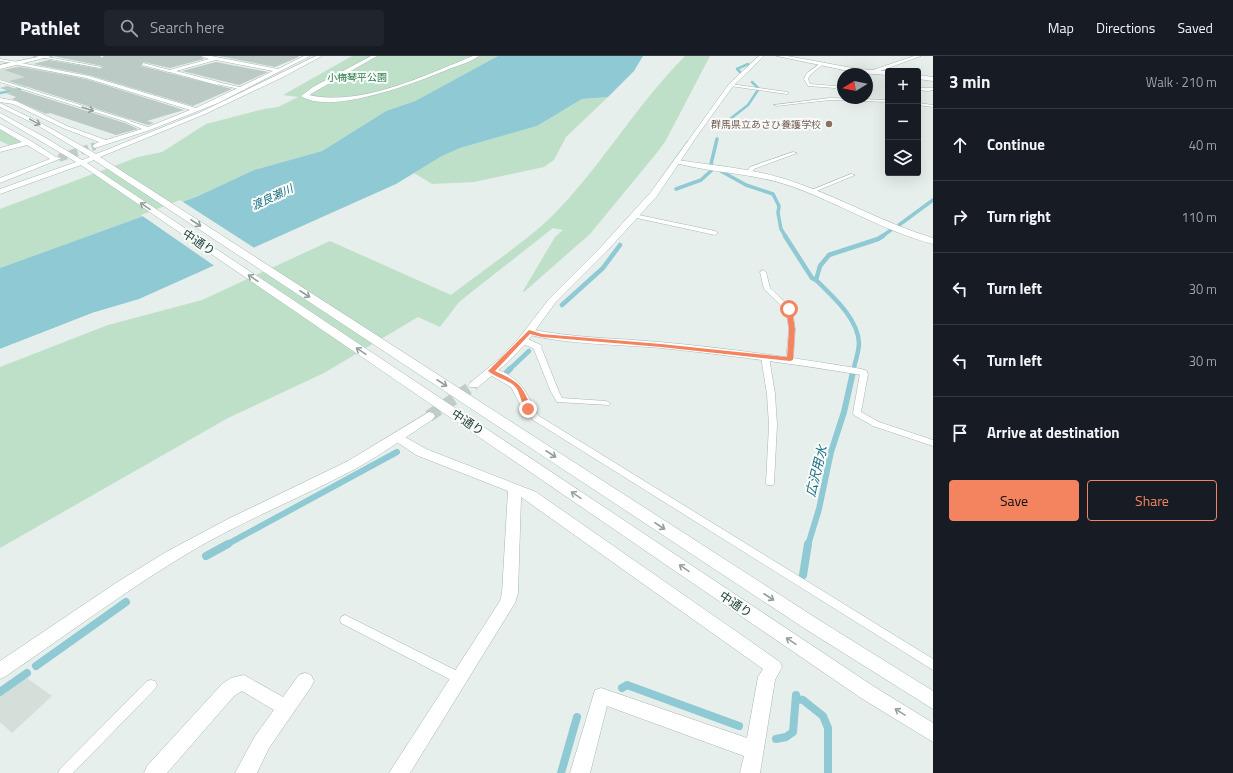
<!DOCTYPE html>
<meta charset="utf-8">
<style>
:root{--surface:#171b24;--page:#20242c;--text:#f1f3f6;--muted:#9ea1a6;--line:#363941;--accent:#f4845f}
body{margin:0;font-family:"Titillium Web","Noto Sans JP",sans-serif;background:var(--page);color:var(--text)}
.controls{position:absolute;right:12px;top:12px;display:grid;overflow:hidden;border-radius:4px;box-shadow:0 4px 16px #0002}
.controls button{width:36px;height:36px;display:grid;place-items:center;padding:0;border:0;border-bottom:1px solid var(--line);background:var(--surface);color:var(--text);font:20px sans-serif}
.compass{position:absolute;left:837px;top:12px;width:36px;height:36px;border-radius:50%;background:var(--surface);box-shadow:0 4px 16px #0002;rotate:260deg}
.stop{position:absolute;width:12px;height:12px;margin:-9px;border:3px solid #f4845f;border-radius:50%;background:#fff}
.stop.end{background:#f4845f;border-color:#fff;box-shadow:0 1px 4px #0008}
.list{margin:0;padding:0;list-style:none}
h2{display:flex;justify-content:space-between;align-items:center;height:52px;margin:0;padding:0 16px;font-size:17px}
h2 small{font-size:13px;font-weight:400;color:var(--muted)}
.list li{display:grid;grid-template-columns:26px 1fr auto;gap:12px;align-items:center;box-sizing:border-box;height:72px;padding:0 16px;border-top:1px solid var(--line)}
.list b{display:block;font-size:15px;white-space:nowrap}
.list em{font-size:13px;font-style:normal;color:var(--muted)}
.actions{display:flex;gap:8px;padding:12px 16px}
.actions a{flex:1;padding:9px 0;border:1px solid var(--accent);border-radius:4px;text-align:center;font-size:14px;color:var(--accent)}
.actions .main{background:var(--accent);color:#111}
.icon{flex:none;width:22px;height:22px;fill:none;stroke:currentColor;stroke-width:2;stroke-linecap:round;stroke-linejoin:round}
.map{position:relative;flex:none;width:933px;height:717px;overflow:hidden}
header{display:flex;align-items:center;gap:24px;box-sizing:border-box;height:56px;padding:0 20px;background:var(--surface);border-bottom:1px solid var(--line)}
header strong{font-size:19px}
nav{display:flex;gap:22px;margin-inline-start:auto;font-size:14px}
.search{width:280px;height:36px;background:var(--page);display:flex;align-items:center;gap:10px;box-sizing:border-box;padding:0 14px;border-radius:4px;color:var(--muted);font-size:15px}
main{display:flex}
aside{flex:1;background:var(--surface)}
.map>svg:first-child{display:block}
.built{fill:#d4dfda}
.green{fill:#bfe0c8}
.water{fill:#8ec9d4}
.pier{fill:#e6efeb}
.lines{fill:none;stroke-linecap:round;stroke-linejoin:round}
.stream-far4{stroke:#8ec9d4;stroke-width:2.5}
.stream-far3{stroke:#8ec9d4;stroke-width:3.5}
.stream-far2{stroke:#8ec9d4;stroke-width:4.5}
.stream-far1{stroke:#8ec9d4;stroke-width:6}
.stream{stroke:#8ec9d4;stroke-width:8}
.building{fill:#bbcac4}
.minor-tunnel{stroke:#bfccc8;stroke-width:8;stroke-dasharray:8 3.5;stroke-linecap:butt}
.tertiary-tunnel{stroke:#bfccc8;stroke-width:12;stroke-dasharray:12 6;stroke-linecap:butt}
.service-casing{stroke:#a8b8b2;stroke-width:1}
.pedestrian-casing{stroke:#a8b8b2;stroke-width:1}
.minor-casing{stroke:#a8b8b2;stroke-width:1}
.tertiary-casing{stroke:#a8b8b2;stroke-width:1}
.service{fill:#fff;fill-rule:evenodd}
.pedestrian{fill:#fff;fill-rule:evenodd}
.minor{fill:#fff;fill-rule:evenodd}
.tertiary{fill:#fff;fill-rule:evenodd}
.oneway{stroke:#92a09c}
.route{fill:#f4845f}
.education-dot{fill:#8d6e63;stroke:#f7fbf9;stroke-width:1.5}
.labels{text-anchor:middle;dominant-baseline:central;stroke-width:4;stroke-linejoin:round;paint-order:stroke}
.far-park-label{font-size:10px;fill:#2d7a4b;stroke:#f7fbf9}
.far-education-label{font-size:10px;fill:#785e54;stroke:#f7fbf9;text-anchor:end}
.far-water-label{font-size:11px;font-style:italic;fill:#1c6f80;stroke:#f7fbf9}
.street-label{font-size:12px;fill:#24423a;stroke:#f7fbf9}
.water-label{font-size:13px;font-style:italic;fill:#1c6f80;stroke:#f7fbf9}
</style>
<header>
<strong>Pathlet</strong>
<div class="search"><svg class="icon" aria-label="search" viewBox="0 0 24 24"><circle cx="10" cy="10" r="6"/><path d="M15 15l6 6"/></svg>Search here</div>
<nav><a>Map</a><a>Directions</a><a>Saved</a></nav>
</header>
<main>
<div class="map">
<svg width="933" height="717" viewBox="0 0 933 717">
<rect width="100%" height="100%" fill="#e6efeb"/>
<g class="built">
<polygon points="23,9 81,21 24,31 0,23 0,14"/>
<polygon points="27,622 52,640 12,677 0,666 0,641"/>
</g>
<g class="green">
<polygon points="352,0 498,0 415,45 386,55 322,95 254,114 196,141 0,212 0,153 138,101 162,96 206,68 264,53 278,51 298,41 283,39"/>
<path d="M685 0H710L665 86 655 99 590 178 524 236 523 235 555 181 563 174 553 172 459 246 440 271 418 261 324 317 228 362 0 492V311L108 269 202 244 330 185 451 239C482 215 518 191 547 165 599 115 634 51 685 0Z"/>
<polygon points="608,41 566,81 554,104 544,111 474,126 432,128 414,117 442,100 460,92 537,70 582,43"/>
<polygon points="0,73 22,86 9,89 0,85"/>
</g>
<polygon class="water" points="498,0 643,0 634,15 608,41 582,43 537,70 460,92 442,100 396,128 139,243 95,256 0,293 0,212 196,141 254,114 322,95 386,55 415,45"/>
<g class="pier">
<polygon points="180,144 256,193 216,211 141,159"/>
<polygon points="95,256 96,257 0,295 0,293"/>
</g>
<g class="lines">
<g class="stream-far4">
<polyline points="740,16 737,13 748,8"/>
<polyline points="752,26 758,32"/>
<polyline points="0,37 20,33"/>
<polyline points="725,67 748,49 758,34"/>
</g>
<g class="stream-far3">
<polyline points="711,108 717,83"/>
<polyline points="719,114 746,129 773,138 779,150 778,157 781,173 786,181"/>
<polyline points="676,133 701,124 713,113"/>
<polyline points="899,169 933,144"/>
<polyline points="881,181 891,174"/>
</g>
<g class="stream-far2">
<polyline points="785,180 812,222 816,224"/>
<polyline points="562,249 603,212 620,189"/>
<path d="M854 311C856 304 859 294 859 287 858 262 832 240 816 224L820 210 829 199 878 183 883 180"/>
<polyline points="509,314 529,295"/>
</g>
<g class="stream-far1">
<polyline points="507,316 510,313"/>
<polyline points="226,489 397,396"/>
<polyline points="808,489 819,453 831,396 844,356 853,316"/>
</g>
<g class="stream">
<polyline points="206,500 228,488"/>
<polyline points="803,519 808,488"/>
<polyline points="36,610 126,546"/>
<polyline points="622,632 627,629 739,670"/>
<polyline points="0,636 27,617"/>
<polyline points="797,643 803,644 823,660 828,672 828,717"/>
<polyline points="776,683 786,681 793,676 796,639"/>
<polyline points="561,717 577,661"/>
</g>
</g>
<g class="building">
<polygon points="53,0 98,0 102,2 105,0 200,0 204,3 170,12 143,6 141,10 232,33 193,50 89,19 33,8 49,4 100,13 103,11 102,10"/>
<polygon points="219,0 298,0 299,1 275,11"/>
<polygon points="216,6 268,16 239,29 182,15"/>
<polygon points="19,11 86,23 184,54 147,65 154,67 148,69 9,25 25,21 4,14"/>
<polygon points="7,30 125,67 138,73 116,79 50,57 46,58 12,43 16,41 6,37 13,36 0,32"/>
</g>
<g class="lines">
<polyline class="minor-tunnel" points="59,102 95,90"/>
<polyline class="tertiary-tunnel" points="429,360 474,329"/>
<g class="service-casing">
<g id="service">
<polygon points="34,0 42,0 102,11 100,12"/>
<polygon points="99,0 104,0 102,1"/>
<polygon points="0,3 18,6 20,7 18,8 0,5"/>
<polygon points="143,7 170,14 171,15 169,16 142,9"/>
<polygon points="821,7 822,9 810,19 808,23 810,28 835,30 843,27 843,29 835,32 808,30 804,23 807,17"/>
<polygon points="0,24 129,64 130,65 127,66 0,26"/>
<polygon points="217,26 244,32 246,33 244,34 216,28"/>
<polygon points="731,28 787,36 789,37 787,38 730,30"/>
<polygon points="918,32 933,32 933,34 928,35 918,34"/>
<polygon points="830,42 888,44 888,46 830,44 776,50 774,49"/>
<polygon points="918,47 933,49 933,51 918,49"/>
<polygon points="793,96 797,97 754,113 750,118 746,117 750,111"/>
<polygon points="851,118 855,119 814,136 809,135"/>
<polygon points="634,158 715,175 718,177 715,179 632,161 631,160"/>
<polygon points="763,214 766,216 770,232 792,253 795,273 793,306 790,306 786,304 789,273 786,254 764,233 760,216"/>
<polygon points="534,289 537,289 541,291 559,336 562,342 606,345 610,347 609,349 557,346 551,336 533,291"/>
<polygon points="762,299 768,299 769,301 775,338 777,369 774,427 773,429 767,429 766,427 769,369 767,338 761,301"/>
<polygon points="859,314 865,314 868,318 861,356 879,366 933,384 933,390 873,370 854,359 853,357 860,318 858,316"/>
<polygon points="528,350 531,351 539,360 933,603 933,614 533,364 524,353"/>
<polygon points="345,559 463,618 465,622 463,626 459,627 455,626 341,567 340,564 341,561"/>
<polygon points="151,624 155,625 157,629 155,633 73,717 58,717 60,713 147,625"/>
</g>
</g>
<g class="pedestrian-casing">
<path id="pedestrian" d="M371 0H377L309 39C360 51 426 19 473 0H479C471 6 459 9 449 13 418 26 330 60 301 40L313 31Z"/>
</g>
<g class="minor-casing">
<g id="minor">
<polygon points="201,0 211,0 278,13 304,0 310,0 218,47 150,74 95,92 93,91 93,89 99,86 63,72 13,48 0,46 0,42 16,45 67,70 106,84 142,73 126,66 126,64 148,71 190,54 86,22 18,9 16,6 89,20 196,52 273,15 216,4 176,15 219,26 217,29 166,15 209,3"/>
<polygon points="759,0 764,0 733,30 692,87 688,87 688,85 729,28"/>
<polygon points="777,0 787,0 858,13 873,14 914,0 921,0 880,15 888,15 888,19 858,17"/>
<polygon points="918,19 933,21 933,25 918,23"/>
<polygon points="0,68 31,85 56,101 62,102 0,127 0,122 50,103 27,89 0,96 0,92 22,86 0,73"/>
<path d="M677 104C717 110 759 113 797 127 843 143 886 168 933 182V188C883 175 839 147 791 130 753 117 713 117 675 107L673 106Z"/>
<path d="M529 273C572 282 616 282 659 286 727 292 795 302 862 313L868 316 862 319C795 308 728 299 661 292 616 288 569 289 525 278L524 276Z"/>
<polygon points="523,281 541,289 542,291 537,294 519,286 518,284 519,282"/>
<path d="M491 312C514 317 526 332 534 353L532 356H524L511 331 487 317 485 315Z"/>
<polygon points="398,377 426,393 536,436 780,606 782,611 775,624 760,717 740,717 744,700 607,650 590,717 570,717 595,634 601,632 747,682 758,621 763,613 521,441 518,537 515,547 410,717 389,717 500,545 502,537 508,435 416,399 394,384 392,381 394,378"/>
<polygon points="305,617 311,619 314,625 311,631 269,692 257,717 235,717 255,680 274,654 242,635 234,640 167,717 144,717 147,710 222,628 231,622 244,619 283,641 299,619"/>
</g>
</g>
<g class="tertiary-casing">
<g id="tertiary">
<polygon points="43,0 52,0 0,13 0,9"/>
<polygon points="316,0 322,0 283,21 205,58 100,101 819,564 933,635 933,653 807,574 94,104 87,107 873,630 933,667 933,686 861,642 81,109 0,138 0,133 76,106 0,61 0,57 46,82 82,104 90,101 37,69 0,51 0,47 41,67 96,98 201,56"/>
<polygon points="688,85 693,86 657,140 606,196 555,247 527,286 507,307 478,331 470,331 468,329 470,327 499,303 519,282 549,243 600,192 651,136"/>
<path d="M429 356 433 357 435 360 433 363C408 380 383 397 357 412 306 439 252 461 202 489 134 528 71 576 6 620L0 623V605L116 527 166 496 228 463 348 405Z"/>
</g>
</g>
<use href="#service" class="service"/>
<use href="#pedestrian" class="pedestrian"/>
<use href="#minor" class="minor"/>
<use href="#tertiary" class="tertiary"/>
</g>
<defs><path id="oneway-shaft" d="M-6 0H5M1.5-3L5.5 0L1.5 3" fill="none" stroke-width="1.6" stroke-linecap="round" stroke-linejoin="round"/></defs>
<g class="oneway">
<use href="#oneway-shaft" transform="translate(88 53) rotate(18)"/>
<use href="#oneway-shaft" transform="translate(35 66) rotate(28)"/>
<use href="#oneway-shaft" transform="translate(145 150) rotate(-146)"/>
<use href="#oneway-shaft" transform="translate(196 167) rotate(33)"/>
<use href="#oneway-shaft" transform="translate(253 222) rotate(-146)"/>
<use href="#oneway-shaft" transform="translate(305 238) rotate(33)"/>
<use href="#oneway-shaft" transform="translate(361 295) rotate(-146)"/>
<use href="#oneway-shaft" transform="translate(442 327) rotate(33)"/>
<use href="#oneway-shaft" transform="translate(551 398) rotate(33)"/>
<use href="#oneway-shaft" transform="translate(576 439) rotate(-146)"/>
<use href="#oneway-shaft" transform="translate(660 470) rotate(33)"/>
<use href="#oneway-shaft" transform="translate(684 512) rotate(-146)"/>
<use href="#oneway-shaft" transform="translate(769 541) rotate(33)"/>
<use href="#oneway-shaft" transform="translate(791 585) rotate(-146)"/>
<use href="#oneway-shaft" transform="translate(900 656) rotate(-148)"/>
</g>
<path class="route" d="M789 252 792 253 795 273 793 304 790 305 661 291 542 281 530 278 495 315C520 327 521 327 532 353L528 355C522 352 521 340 517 333 511 324 496 322 488 315L529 274 542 278 661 288 787 301 789 273 786 253Z"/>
<circle class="education-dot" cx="829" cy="68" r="4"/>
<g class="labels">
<g class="far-park-label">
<text x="357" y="21">小梅琴平公園</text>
</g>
<g class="far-education-label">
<text x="821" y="68">群馬県立あさひ養護学校</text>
</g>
<g class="far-water-label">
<text transform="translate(272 141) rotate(-25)">渡良瀬川</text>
</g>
<g class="street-label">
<text transform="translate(199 186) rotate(34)">中通り</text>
<text transform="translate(468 366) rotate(34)">中通り</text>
<text transform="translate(736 548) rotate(34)">中通り</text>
</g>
<g class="water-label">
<text transform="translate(816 415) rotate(-76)">広沢用水</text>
</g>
</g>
</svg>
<div class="controls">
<button>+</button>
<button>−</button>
<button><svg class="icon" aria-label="layers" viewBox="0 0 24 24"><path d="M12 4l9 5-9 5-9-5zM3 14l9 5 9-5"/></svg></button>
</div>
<svg class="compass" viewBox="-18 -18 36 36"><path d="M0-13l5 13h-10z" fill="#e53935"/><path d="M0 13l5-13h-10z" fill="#9ea1a6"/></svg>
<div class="stop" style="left:789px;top:253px"></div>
<div class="stop end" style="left:528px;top:353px"></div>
</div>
<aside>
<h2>3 min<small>Walk · 210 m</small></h2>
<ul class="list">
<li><svg class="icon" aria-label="ahead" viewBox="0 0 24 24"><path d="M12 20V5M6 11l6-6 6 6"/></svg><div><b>Continue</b></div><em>40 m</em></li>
<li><svg class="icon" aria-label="right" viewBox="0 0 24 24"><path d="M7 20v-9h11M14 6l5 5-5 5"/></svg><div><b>Turn right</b></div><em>110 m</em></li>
<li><svg class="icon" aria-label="left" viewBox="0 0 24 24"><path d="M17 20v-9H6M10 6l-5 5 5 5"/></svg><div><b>Turn left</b></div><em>30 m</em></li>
<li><svg class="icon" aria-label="left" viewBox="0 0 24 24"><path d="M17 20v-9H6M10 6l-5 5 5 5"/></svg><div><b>Turn left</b></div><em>30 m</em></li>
<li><svg class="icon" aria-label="arrive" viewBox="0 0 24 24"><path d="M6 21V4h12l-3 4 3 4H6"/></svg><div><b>Arrive at destination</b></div></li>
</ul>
<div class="actions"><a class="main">Save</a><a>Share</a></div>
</aside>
</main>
